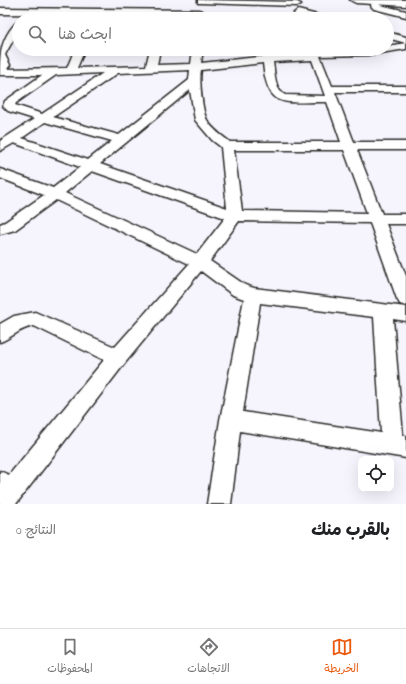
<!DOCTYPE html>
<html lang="ar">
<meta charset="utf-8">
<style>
:root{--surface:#fff;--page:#f2f2f2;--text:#202124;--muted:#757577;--line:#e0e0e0;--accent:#ea580c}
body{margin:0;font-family:"Indie Flower","Playpen Sans Arabic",sans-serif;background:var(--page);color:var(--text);direction:rtl}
.controls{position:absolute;right:12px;bottom:12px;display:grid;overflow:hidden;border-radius:8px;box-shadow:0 4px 16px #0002}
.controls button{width:36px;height:36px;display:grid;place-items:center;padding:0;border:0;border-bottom:1px solid var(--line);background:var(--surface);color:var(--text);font:20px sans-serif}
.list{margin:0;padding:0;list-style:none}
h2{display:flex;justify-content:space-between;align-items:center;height:52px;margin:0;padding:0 16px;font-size:17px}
h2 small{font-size:13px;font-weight:400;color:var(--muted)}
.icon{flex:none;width:22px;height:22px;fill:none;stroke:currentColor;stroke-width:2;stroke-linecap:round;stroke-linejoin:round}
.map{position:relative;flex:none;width:406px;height:504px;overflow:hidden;direction:ltr}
.search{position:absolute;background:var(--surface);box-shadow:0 4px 16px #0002;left:12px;right:12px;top:12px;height:44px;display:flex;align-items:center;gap:10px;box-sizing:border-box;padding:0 14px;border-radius:22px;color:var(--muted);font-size:15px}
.sheet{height:124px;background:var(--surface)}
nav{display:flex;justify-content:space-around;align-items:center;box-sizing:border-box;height:56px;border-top:1px solid var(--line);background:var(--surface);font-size:11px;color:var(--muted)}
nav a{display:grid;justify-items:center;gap:2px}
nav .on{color:var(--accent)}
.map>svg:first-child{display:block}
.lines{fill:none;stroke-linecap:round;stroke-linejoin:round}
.minor-casing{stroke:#2b2b2b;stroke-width:3}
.secondary-casing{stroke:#2b2b2b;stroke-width:3}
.minor{fill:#fff;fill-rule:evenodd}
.secondary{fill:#fff;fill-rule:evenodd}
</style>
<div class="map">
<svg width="406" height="504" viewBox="0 0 406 504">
<rect width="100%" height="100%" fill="#f6f5fd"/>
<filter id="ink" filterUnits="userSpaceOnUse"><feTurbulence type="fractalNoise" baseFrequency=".025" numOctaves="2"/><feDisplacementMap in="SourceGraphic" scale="8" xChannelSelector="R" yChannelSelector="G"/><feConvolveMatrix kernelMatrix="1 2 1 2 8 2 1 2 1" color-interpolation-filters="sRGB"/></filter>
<g filter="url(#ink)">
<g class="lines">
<g class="minor-casing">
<g id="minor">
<polygon points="198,0 297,2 301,4 297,6 201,3 198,3"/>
<polygon points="372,0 378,0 380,5 406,11 406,17 374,9 371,6"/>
<polygon points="0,8 200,10 204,13 200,16 0,14"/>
<polygon points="298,10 325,17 326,19 312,19 295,15 294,13"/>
<path d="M19 22C19 34 10 44 5 55L10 65 7 69 67 68 75 49H85L77 68 146 66 150 49H160L157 65 191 64 193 49H203L201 63 268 56 310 54 308 49H387V46L406 43V49L368 55 320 56 332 86H406V92H335L354 142H406V150H357L382 214H406V224H386L406 276V306L400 304 397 299 370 223 239 221 210 261 245 285 254 288 406 307V321L393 319 403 436H406V458L240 431 231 504H207L220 420 244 299 233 295 201 271 125 363 16 504H0V471L9 475 104 360 34 326C20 328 13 337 0 342V324L14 316 35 312 115 347 189 264 56 200 15 230 0 234V224L5 222 44 195 0 178V169L53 188 80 167 14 143 0 151V141L34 119 8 111 3 106 5 101 42 75H0C0 57 0 45 10 30 13 27 14 23 19 22ZM312 60 325 96 285 95C274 89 275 73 273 62ZM263 63C268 112 286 101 327 102L341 142H230C222 136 212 129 207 120 202 111 199 80 201 70ZM190 70 189 80 119 135 53 117 118 73ZM103 73 42 114 15 105 16 103 56 75ZM190 90 195 120 212 140 221 147 227 208 100 164ZM45 122 112 141 88 160 22 138ZM234 150H344L367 213 242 211ZM92 171 225 218 197 254 65 193ZM260 303 374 317 381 433 243 412Z"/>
<polygon points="387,32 406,37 406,43 387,38"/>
</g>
</g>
<g class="secondary-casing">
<polygon id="secondary" points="350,0 406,0 406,6 356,3"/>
</g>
<use href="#minor" class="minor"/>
<use href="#secondary" class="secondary"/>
</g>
</g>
</svg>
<div class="controls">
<button><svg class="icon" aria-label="locate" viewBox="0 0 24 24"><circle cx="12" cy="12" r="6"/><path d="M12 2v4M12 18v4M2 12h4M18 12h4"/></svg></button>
</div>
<div class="search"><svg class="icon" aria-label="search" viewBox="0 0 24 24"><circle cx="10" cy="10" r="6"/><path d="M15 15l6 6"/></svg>ابحث هنا</div>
</div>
<section class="sheet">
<h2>بالقرب منك<small>النتائج: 0</small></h2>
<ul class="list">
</ul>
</section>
<nav>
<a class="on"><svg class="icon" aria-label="map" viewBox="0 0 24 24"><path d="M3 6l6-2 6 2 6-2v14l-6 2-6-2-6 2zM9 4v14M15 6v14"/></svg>الخريطة</a>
<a><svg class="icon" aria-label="directions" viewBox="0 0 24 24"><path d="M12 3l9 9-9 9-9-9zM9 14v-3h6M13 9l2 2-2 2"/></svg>الاتجاهات</a>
<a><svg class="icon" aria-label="saved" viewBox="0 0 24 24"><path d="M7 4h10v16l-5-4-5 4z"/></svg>المحفوظات</a>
</nav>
